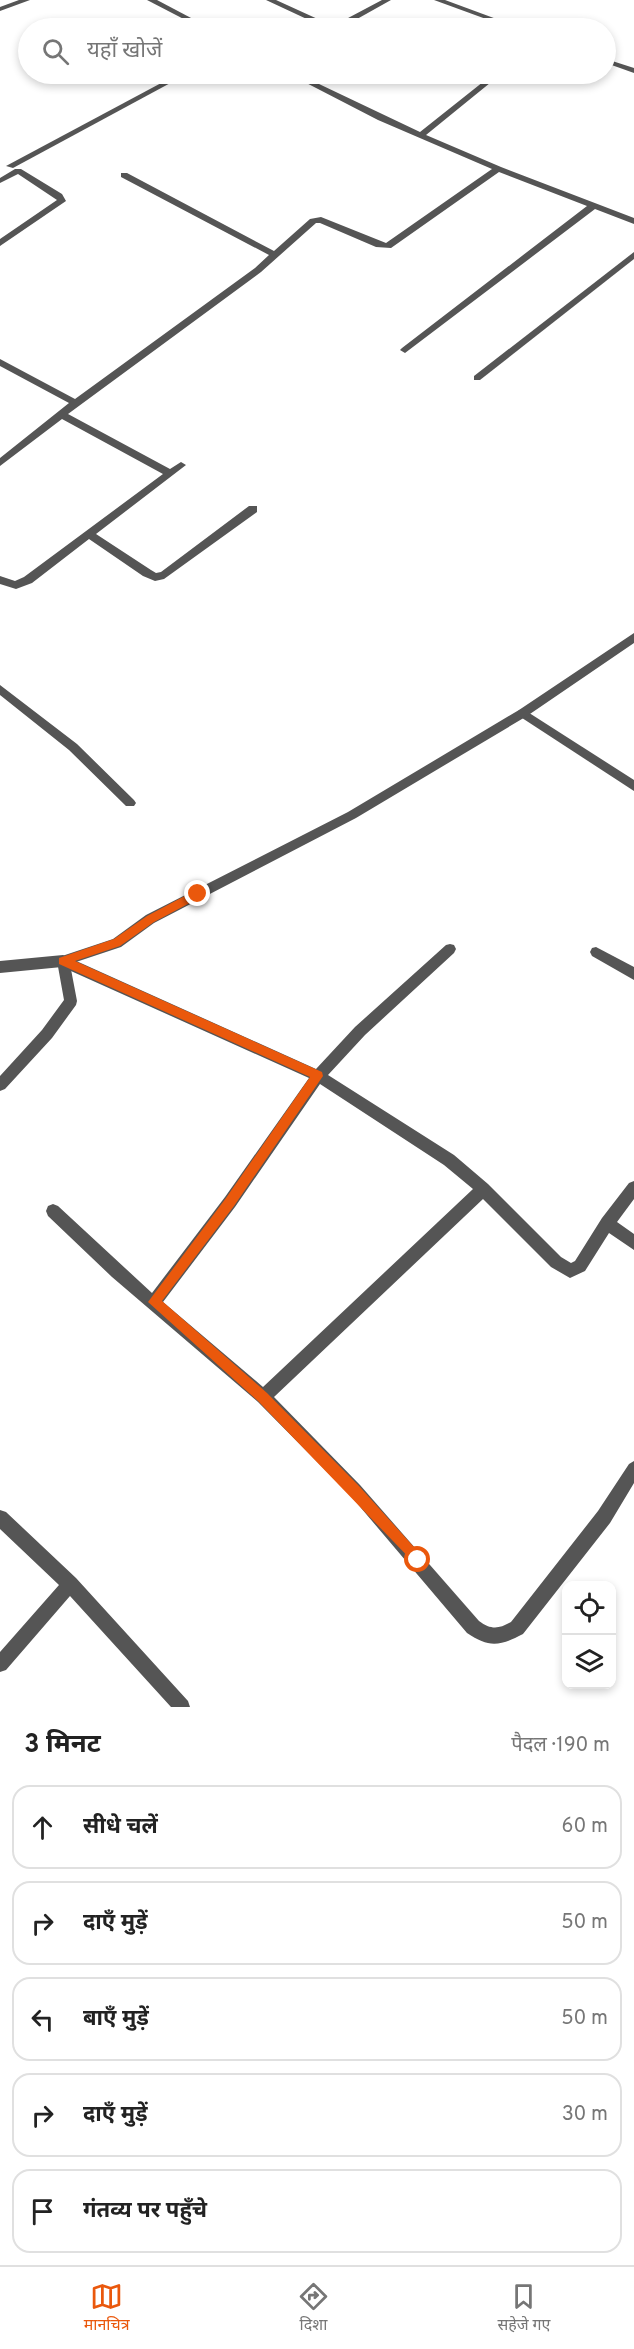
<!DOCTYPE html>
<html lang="hi">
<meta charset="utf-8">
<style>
:root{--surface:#fff;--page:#f6f6f6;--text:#222;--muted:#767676;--line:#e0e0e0;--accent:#ea580c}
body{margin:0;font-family:Overpass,"Noto Sans Devanagari",sans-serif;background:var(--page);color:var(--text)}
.controls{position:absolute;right:18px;bottom:18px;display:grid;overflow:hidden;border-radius:12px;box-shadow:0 3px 9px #0003}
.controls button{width:54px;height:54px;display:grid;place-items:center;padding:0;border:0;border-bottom:2px solid var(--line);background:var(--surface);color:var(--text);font:30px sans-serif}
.stop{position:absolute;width:18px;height:18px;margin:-14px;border:4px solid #ea580c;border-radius:50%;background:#fff}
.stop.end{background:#ea580c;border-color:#fff;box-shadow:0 2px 6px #0008}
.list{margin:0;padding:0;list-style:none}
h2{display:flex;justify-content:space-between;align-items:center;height:78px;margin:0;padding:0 24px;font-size:26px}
h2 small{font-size:20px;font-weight:400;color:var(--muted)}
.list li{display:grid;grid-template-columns:39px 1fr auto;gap:18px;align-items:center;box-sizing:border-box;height:84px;margin:0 12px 12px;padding:0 12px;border:2px solid var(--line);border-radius:18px}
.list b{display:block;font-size:22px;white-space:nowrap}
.list em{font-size:20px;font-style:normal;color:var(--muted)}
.icon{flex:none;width:33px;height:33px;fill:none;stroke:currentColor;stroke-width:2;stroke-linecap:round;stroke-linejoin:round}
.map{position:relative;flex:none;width:634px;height:1707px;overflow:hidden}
.search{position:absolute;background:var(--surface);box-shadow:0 3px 9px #0003;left:18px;right:18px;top:18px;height:66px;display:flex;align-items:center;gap:15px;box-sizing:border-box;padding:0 21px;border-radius:33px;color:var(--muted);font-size:22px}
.sheet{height:558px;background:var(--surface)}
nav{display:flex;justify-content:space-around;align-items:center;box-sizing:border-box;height:84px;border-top:2px solid var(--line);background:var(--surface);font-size:16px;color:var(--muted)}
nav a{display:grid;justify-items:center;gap:3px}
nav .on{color:var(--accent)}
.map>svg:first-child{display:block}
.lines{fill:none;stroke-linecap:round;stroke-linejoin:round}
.minor{fill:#555;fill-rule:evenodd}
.tertiary{fill:#555;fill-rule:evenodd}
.route{fill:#ea580c}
</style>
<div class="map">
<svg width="634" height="1707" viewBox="0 0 634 1707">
<rect width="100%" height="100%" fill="#fff"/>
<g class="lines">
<g class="minor">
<polygon points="19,0 30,0 0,11 0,7"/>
<polygon points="147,0 157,0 210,28 201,28"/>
<polygon points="266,0 276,0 333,26 382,0 391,0 341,28 326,28"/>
<polygon points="434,0 445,0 521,28 511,28"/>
<polygon points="606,59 634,68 634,73 606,63"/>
<polygon points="178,74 187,74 13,168 6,166"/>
<polygon points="289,74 298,74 420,132 493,74 501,74 426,135 501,167 634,218 634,224 595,209 405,353 400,350 402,348 587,206 499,172 391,248 376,247 320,223 316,223 261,272 68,414 170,469 181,462 186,465 96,534 151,570 156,573 161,572 249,506 257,506 257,512 164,579 155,581 143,576 89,539 32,583 16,589 0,584 0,576 15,581 24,577 163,474 62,419 0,466 0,458 69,403 0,366 0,359 75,399 255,268 269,255 121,177 121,173 127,173 274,251 310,219 321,217 386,243 492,169 378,120"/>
<polygon points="15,169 21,169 62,194 66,201 0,246 0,239 57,200 18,174 0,183 0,178"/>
<polygon points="634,252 634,259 480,380 474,380 474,376"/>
<polygon points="0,685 77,744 134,800 136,803 134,806 126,806 69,750 0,695"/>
<polygon points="523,709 634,780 634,791 519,716 517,713 519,710"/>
<path d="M450 944 454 945 456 949 454 953 365 1035 328 1075 454 1155 488 1184 561 1257 571 1263 575 1261 602 1218 629 1183 634 1181V1199L617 1222 634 1234V1250L609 1233 585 1271 570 1278 551 1267 483 1199 274 1397 360 1485 479 1621C491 1630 499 1629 511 1622L598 1511 629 1464 634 1461V1483L610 1523 523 1634C500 1646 489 1648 467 1633L350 1495 258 1402 112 1277 48 1216 46 1211 48 1206 53 1204 58 1206 152 1293 225 1197 309 1078 62 967 0 973V961L63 955 316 1069 355 1027 446 945ZM320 1084 444 1165 473 1189 263 1387 163 1302 235 1207Z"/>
<polygon points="596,947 634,967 634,980 592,956 590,952 592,948"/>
<polygon points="0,1510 6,1512 76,1578 188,1701 190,1707 171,1707 70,1596 6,1670 0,1672 0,1652 59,1585 0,1529"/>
</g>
<polygon class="tertiary" points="634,633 634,643 527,716 356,818 154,923 121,947 70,964 77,1001 76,1005 52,1038 5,1089 0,1091 0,1076 42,1030 64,1000 57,961 59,957 113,939 146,915 348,812 519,710"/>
</g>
<polygon class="route" points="198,889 201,891 201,897 154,922 120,946 75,961 322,1072 323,1076 234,1206 162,1301 267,1393 359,1486 422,1556 422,1565 418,1567 258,1401 148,1302 226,1198 310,1077 59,964 59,958 114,939 147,916"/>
</svg>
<div class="controls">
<button><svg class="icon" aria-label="locate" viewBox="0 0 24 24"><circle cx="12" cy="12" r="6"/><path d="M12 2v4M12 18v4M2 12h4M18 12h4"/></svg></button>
<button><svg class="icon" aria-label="layers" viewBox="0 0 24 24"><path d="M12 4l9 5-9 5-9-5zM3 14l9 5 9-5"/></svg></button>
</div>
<div class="stop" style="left:418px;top:1560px"></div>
<div class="stop end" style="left:198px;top:894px"></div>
<div class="search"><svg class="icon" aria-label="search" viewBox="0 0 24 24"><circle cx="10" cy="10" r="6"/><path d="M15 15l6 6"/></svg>यहाँ खोजें</div>
</div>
<section class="sheet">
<h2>3 मिनट<small>पैदल · 190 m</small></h2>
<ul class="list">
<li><svg class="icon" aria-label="ahead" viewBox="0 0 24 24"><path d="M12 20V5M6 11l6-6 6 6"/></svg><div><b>सीधे चलें</b></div><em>60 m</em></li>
<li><svg class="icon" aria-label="right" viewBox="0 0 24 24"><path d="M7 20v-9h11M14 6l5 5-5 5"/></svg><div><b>दाएँ मुड़ें</b></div><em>50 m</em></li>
<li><svg class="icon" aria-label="left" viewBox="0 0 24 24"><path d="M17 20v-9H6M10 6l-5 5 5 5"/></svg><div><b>बाएँ मुड़ें</b></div><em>50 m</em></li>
<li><svg class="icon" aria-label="right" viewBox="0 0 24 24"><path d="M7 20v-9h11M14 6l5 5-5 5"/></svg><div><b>दाएँ मुड़ें</b></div><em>30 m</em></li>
<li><svg class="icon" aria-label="arrive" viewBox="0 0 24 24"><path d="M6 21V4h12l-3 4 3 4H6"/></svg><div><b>गंतव्य पर पहुँचे</b></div></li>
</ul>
</section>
<nav>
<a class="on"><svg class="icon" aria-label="map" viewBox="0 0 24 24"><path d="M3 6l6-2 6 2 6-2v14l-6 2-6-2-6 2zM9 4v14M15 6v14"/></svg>मानचित्र</a>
<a><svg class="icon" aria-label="directions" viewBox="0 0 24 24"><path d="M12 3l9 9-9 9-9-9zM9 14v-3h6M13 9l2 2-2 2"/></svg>दिशा</a>
<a><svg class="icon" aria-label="saved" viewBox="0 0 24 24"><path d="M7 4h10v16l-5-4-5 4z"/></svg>सहेजे गए</a>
</nav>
